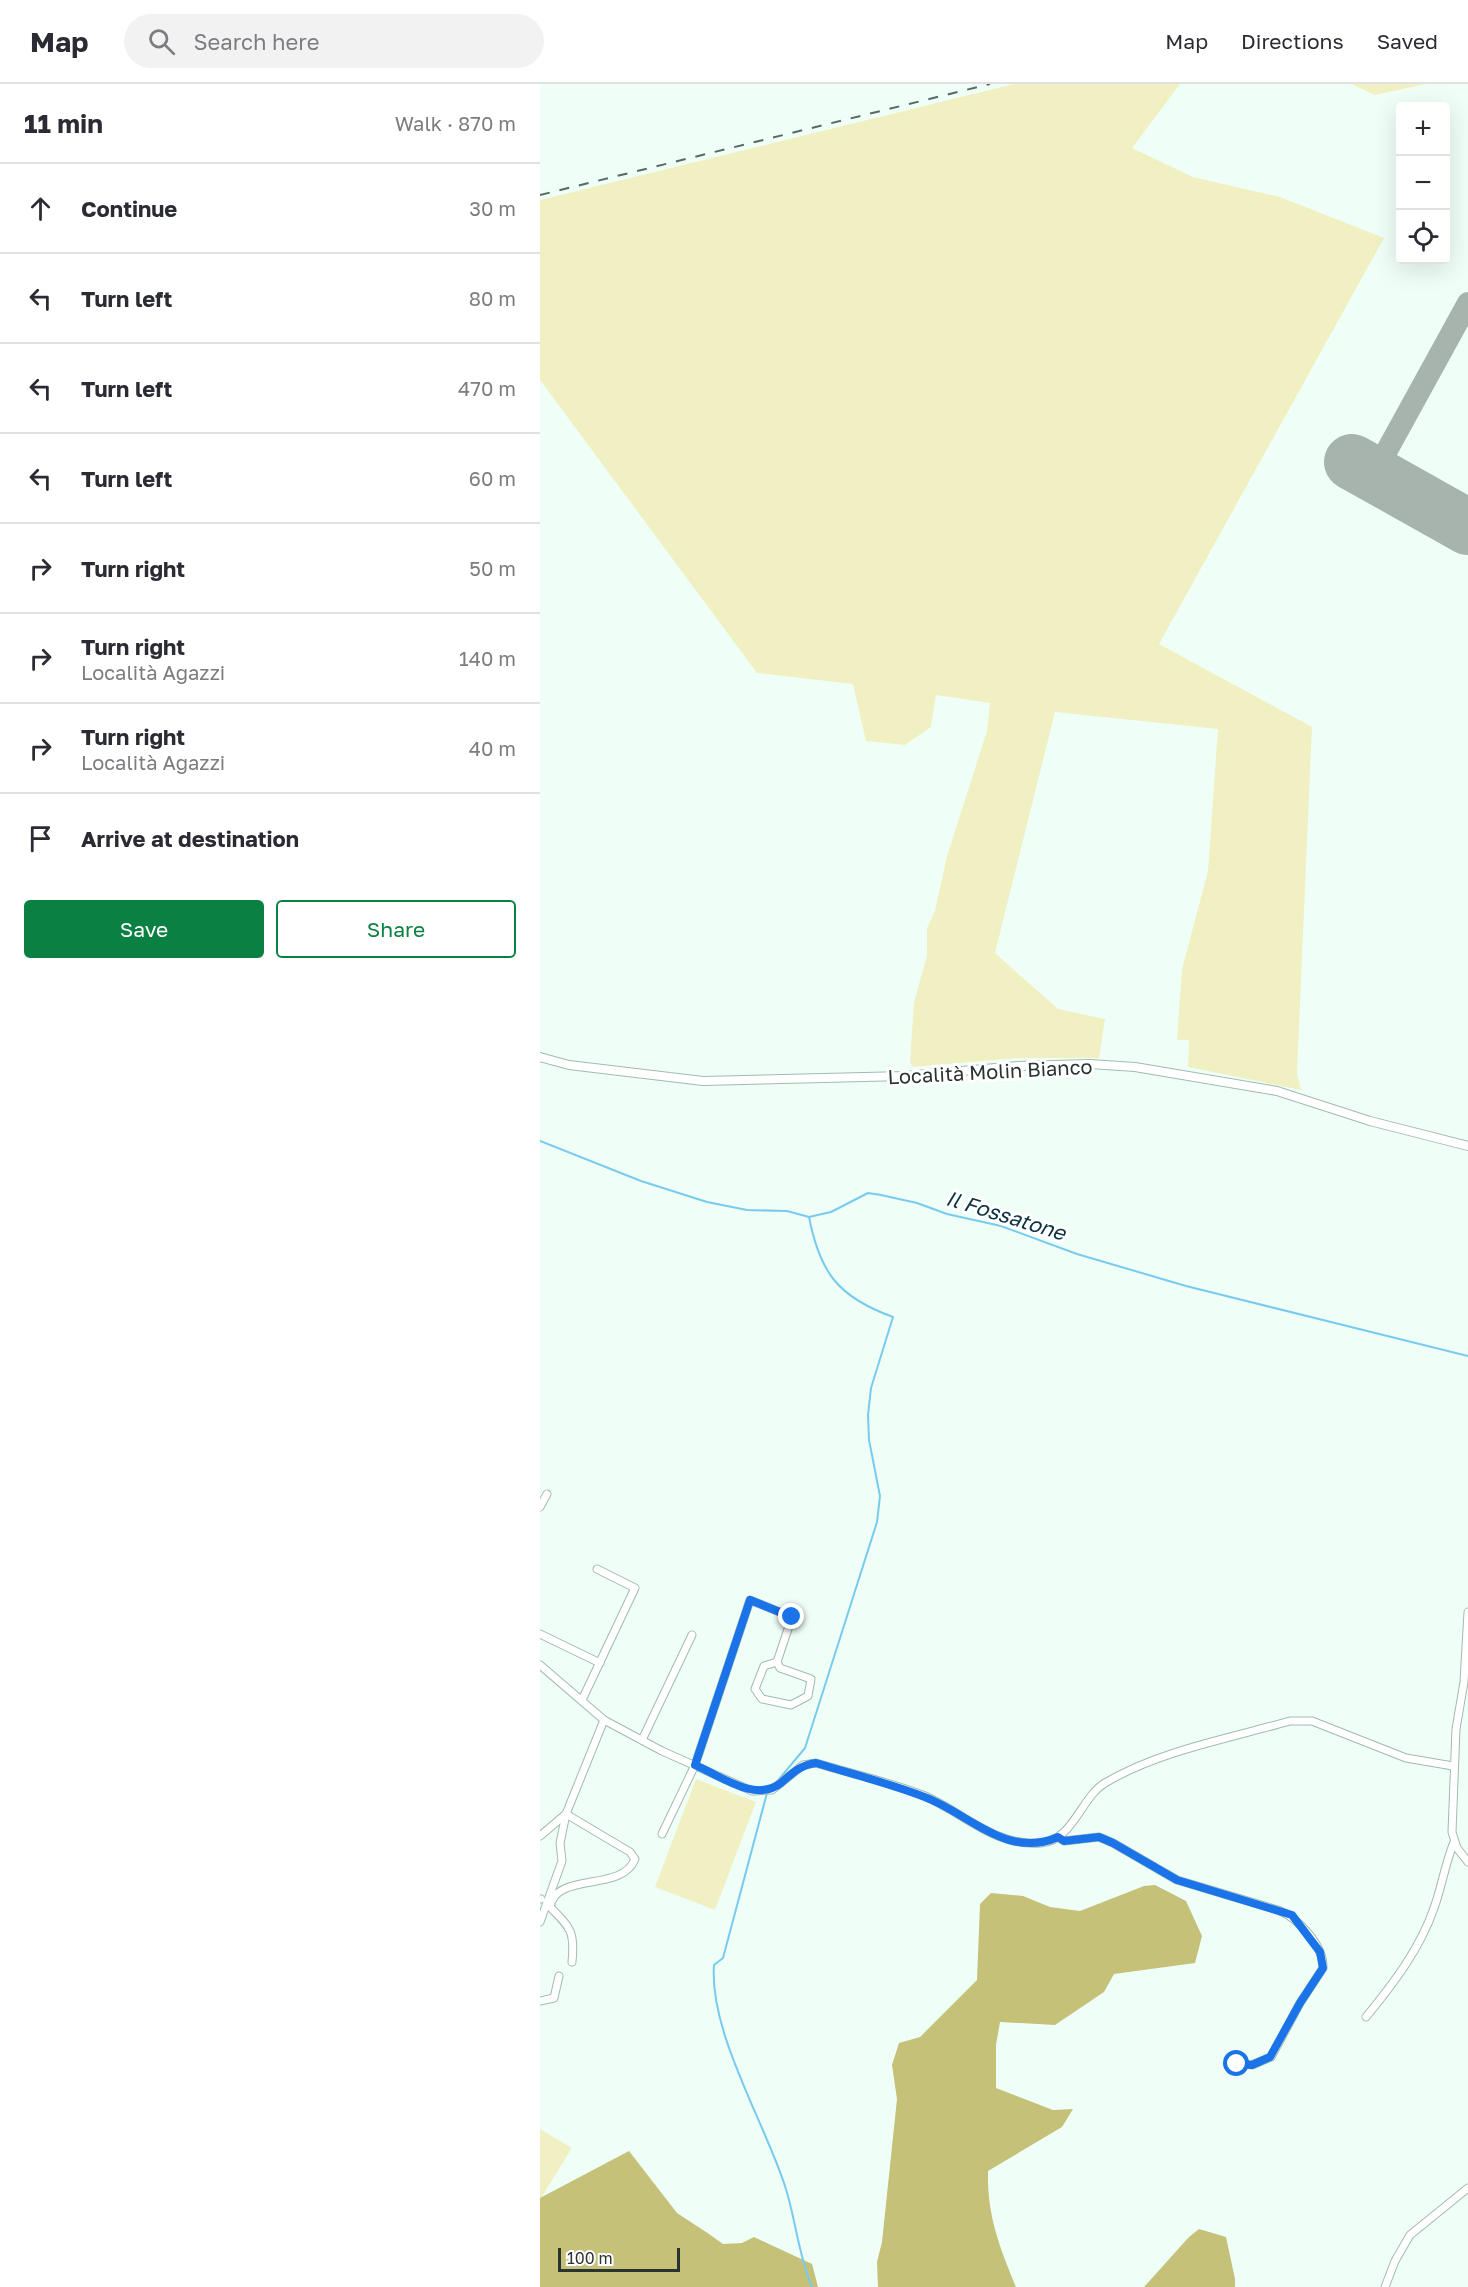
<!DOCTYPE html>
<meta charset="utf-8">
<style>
:root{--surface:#fff;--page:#f2f2f3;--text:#2b2b33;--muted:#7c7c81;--line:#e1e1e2;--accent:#0b8043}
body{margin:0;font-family:"Golos Text",sans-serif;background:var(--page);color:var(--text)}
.controls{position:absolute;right:18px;top:18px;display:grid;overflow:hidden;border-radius:6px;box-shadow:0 6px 24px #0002}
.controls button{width:54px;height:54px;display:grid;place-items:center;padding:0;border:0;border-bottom:2px solid var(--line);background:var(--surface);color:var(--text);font:30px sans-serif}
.scale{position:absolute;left:18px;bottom:15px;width:122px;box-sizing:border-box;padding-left:6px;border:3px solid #29332f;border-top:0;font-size:16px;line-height:21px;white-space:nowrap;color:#29332f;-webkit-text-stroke:4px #fff;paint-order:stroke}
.stop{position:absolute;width:18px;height:18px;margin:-14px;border:4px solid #1a73e8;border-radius:50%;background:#fff}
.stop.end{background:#1a73e8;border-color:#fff;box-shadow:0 2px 6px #0008}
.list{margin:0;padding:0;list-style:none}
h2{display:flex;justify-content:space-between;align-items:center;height:78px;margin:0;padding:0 24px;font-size:26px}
h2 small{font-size:20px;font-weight:400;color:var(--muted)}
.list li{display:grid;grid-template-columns:39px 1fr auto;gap:18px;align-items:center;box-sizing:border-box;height:90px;padding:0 24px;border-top:2px solid var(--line)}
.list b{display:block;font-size:22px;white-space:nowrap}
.list p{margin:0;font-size:20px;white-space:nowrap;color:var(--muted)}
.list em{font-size:20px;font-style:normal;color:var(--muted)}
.actions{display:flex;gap:12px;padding:18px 24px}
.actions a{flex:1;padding:14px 0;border:2px solid var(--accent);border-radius:6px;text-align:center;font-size:21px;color:var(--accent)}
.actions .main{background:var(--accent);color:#fff}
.icon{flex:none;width:33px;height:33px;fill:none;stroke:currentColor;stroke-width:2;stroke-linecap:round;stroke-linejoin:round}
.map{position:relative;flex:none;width:928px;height:2203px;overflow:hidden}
header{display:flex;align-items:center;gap:36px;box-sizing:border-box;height:84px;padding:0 30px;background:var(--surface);border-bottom:2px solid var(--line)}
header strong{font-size:28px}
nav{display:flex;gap:33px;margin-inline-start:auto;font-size:21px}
.search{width:420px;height:54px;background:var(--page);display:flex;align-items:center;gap:15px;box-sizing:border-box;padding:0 21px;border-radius:33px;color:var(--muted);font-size:22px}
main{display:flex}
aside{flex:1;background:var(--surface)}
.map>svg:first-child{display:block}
.green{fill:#f1f0c3}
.forest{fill:#c5c178}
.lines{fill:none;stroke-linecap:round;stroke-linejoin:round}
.stream{stroke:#78cbee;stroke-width:2}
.taxiway{stroke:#a6b4ad;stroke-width:22}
.runway{stroke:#a6b4ad;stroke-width:56}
.minor-casing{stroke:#a1bbaf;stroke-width:9}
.tertiary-casing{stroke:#a1bbaf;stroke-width:10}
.minor{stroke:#fff;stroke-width:7}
.tertiary{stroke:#fff;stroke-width:8}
.rail{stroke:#5c6863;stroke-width:2;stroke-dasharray:10 10;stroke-linecap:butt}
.route{stroke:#1a73e8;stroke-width:8}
.labels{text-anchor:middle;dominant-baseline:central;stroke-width:6;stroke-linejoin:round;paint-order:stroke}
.street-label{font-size:20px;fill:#29332f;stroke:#fff}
.water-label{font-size:21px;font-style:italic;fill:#0b3241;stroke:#fff}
</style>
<header>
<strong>Map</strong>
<div class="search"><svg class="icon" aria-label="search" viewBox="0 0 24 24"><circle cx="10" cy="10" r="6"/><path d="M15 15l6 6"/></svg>Search here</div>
<nav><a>Map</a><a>Directions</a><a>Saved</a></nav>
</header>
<main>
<aside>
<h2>11 min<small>Walk · 870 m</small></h2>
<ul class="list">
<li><svg class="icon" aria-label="ahead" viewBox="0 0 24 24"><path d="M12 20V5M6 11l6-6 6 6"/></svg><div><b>Continue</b></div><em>30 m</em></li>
<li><svg class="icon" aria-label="left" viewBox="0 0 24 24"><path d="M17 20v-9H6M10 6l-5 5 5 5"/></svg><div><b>Turn left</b></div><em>80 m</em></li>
<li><svg class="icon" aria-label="left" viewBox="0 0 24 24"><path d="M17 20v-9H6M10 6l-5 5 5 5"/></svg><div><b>Turn left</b></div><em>470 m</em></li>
<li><svg class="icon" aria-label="left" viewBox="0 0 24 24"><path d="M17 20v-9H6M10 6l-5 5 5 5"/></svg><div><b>Turn left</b></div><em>60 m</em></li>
<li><svg class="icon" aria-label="right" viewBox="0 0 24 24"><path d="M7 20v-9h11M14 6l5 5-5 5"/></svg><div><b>Turn right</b></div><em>50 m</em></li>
<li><svg class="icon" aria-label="right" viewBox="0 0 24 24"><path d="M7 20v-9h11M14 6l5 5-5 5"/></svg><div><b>Turn right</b><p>Località Agazzi</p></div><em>140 m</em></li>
<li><svg class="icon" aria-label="right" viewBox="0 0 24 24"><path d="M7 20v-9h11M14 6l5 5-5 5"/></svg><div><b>Turn right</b><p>Località Agazzi</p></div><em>40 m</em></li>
<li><svg class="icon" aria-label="arrive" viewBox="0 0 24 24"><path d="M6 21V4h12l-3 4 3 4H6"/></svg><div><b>Arrive at destination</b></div></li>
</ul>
<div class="actions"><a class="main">Save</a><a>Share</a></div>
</aside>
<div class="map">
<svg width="928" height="2203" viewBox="0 0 928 2203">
<rect width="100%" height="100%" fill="#effff7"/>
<g class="green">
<polygon points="474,0 640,0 592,64 653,93 740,113 844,154 619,560 772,643 757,989 761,1006 648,983 649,956 637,956 642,885 668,787 678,645 515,628 455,869 518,925 565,935 559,974 479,974 373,983 370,978 374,918 387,872 387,844 395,827 407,772 447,647 450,619 396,611 391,643 365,661 326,657 313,600 217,589 0,296 0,116"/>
<polygon points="811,0 886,0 835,11"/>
<polygon points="156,1695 216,1718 175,1826 115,1803"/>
<polygon points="0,2045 32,2064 1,2114 0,2113"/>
</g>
<g class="forest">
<path d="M615 1801 646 1817 662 1852 655 1879 574 1890 564 1908 515 1941 460 1938 456 1961V2004L513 2026 533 2025 522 2043 448 2087C447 2131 459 2162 476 2203H338L337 2178 342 2158 357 2015 352 1981 359 1959 380 1953 437 1896 440 1820 451 1809 483 1812 510 1823 540 1827 604 1802Z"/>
<polygon points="89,2067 137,2129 169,2150 183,2160 202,2159 214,2153 272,2180 278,2203 0,2203 0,2114"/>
<polygon points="659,2145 686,2153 695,2195 695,2203 604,2203 649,2153"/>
</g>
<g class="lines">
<g class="stream">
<polyline points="0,1057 101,1097 167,1118 207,1126 247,1127 269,1133 291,1128 328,1109 341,1111 377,1119 407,1130 461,1142 537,1170 646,1202 928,1272"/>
<path d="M235 1700 265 1664 337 1438 340 1412 329 1356 328 1331 331 1304 353 1233C298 1213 280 1189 269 1133"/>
<path d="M227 1709 183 1874 174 1881C169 1948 224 2037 245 2102 256 2136 258 2170 272 2203"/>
</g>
<polyline class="taxiway" points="834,390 928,219"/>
<polyline class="runway" points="812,378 928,443"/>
<g class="minor-casing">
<g id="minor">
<polyline points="0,1423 7,1410"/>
<polyline points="928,1528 924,1598 916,1645 912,1748 917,1764 928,1778"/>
<polyline points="0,1550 60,1579"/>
<polygon points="237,1578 240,1584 271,1595 268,1612 251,1621 222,1615 215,1605 224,1582"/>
<path d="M0 1581 64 1636 122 1667 212 1707 232 1706 263 1681 276 1679C312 1690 350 1698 385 1712 424 1729 455 1763 501 1759 533 1757 541 1713 565 1699 618 1667 691 1654 750 1637H772L866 1674 913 1682"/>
<polyline points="42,1616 95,1504 57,1485"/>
<polyline points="102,1656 152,1551"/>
<polyline points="122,1750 155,1681 210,1516 252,1533 237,1578"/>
<polyline points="0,1752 26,1730 64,1636"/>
<path d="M518 1753 524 1757 559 1753 573 1759 637 1796 738 1826C758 1834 784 1861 783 1884L760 1919 731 1973 712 1981 690 1978"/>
<polyline points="0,1815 1,1815"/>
<path d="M0 1838 22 1777 20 1759 26 1730 90 1768 95 1775C82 1809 16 1787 10 1823 31 1844 35 1848 32 1878"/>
<polyline points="0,1917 14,1914 19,1892"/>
<path d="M826 1933C853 1900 880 1865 894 1824 902 1802 905 1780 914 1758"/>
<polyline points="845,2203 855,2177 870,2151 928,2104"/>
</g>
</g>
<g class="tertiary-casing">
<polyline id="tertiary" points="0,973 29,981 163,997 365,992 478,982 550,980 595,983 737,1007 830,1037 928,1062"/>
</g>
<use href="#minor" class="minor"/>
<use href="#tertiary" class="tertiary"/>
<polyline class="rail" points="0,111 450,0"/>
</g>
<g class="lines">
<path class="route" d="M252 1533 210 1516 155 1681C181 1692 215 1719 241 1699 253 1689 260 1681 276 1679 312 1690 348 1699 382 1712 428 1728 466 1776 518 1753L524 1757 559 1753 573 1759 637 1796 752 1831 780 1868 783 1884 760 1919 730 1973 712 1981 697 1980"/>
</g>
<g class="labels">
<g class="street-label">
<text transform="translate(450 987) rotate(-3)">Località Molin Bianco</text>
</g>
<g class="water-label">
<text transform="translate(466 1131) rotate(17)">Il Fossatone</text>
</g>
</g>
</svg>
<div class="controls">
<button>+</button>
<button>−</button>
<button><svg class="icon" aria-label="locate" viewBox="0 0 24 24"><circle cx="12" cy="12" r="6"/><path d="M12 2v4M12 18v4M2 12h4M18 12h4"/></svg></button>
</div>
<div class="scale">100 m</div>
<div class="stop" style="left:697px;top:1980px"></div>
<div class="stop end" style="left:252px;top:1533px"></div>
</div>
</main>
